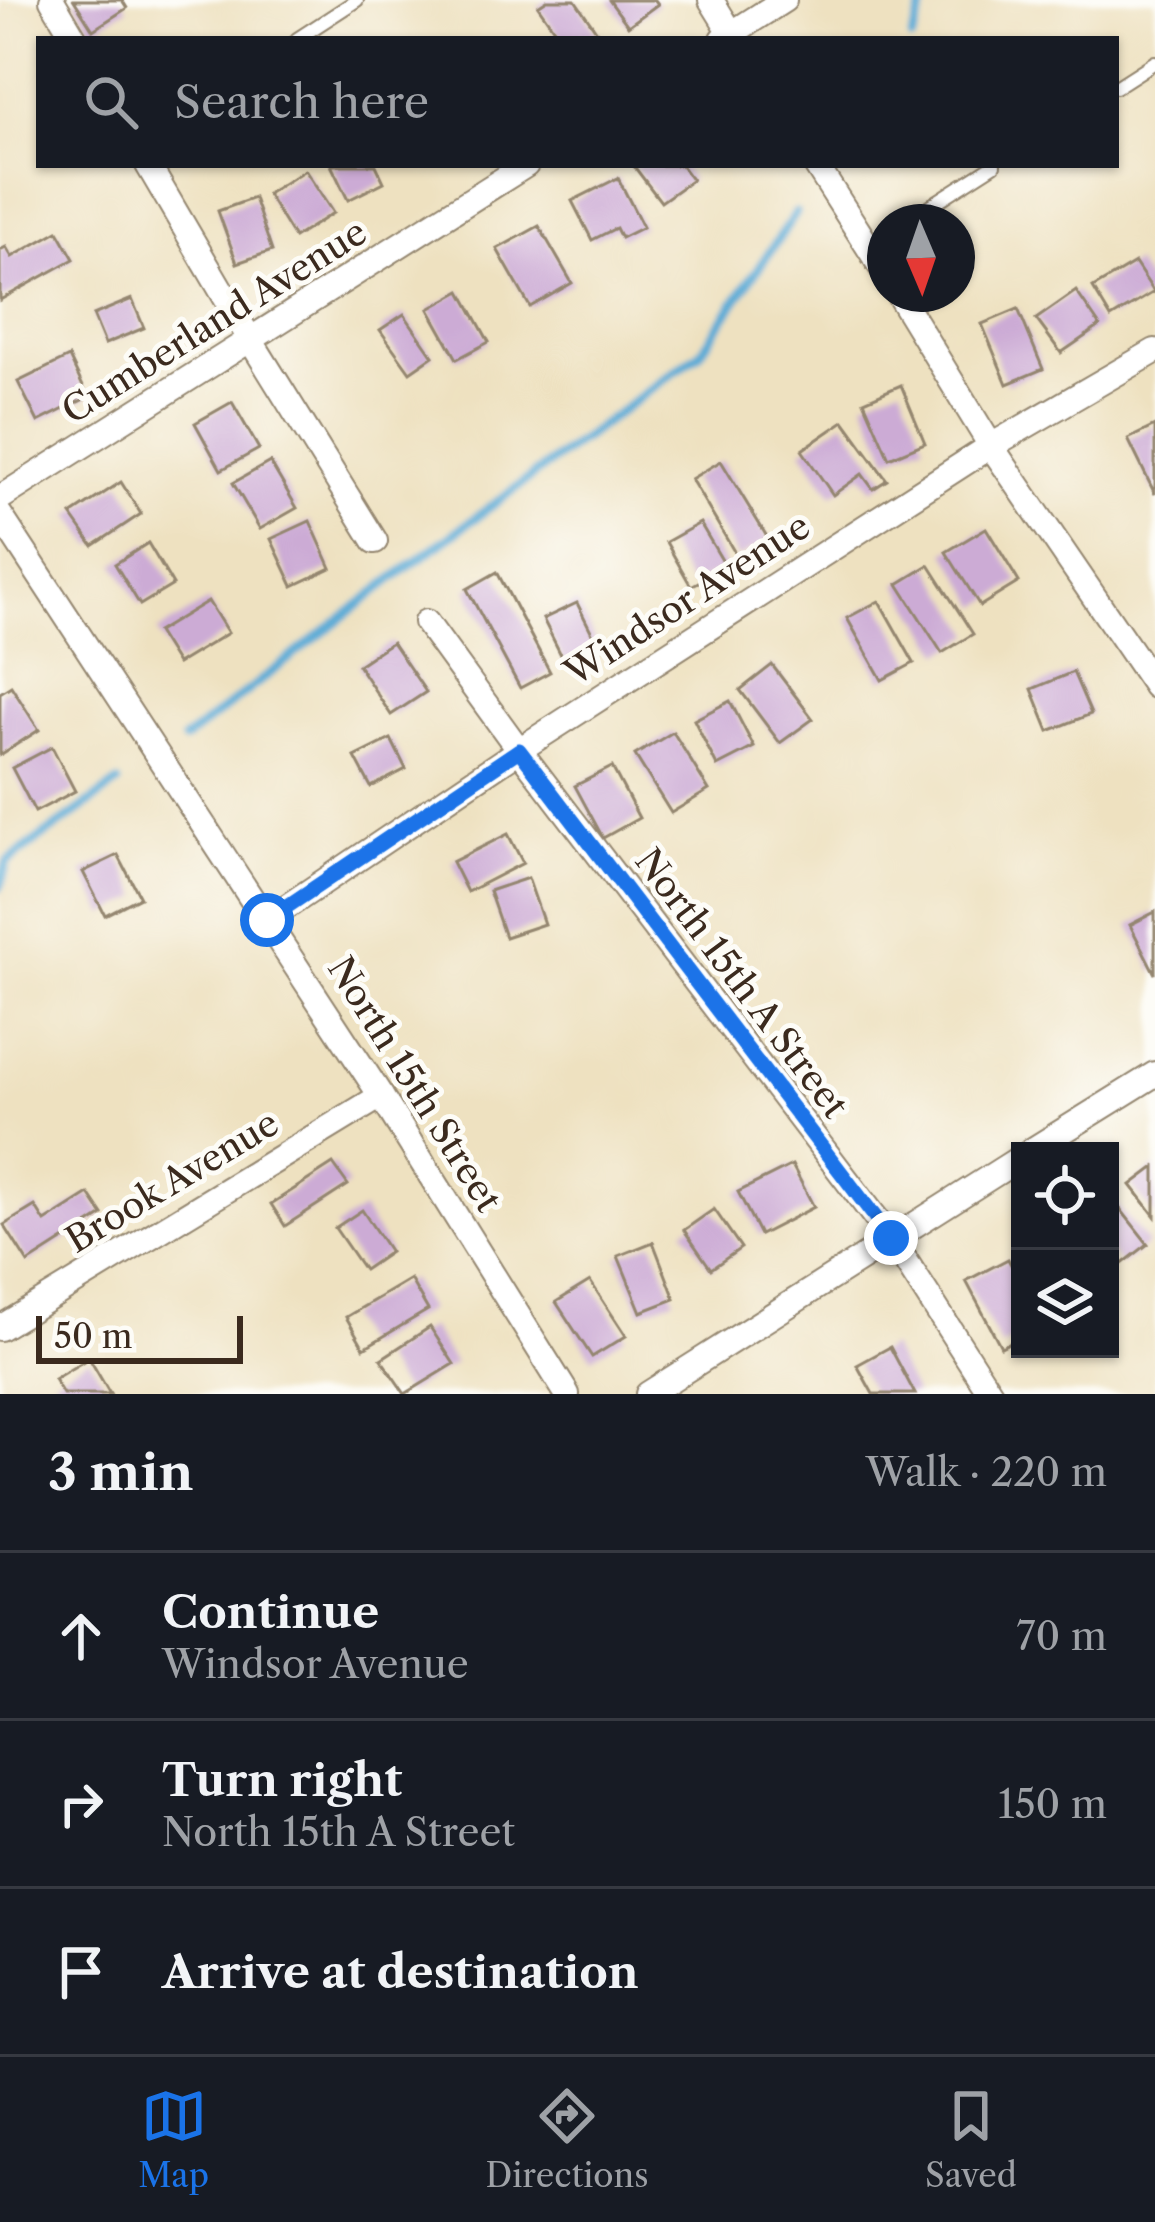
<!DOCTYPE html>
<meta charset="utf-8">
<style>
:root{--surface:#171b24;--page:#20242c;--text:#f1f3f6;--muted:#9ea1a6;--line:#363941;--accent:#1a73e8}
body{margin:0;font-family:"Libre Caslon Text",serif;background:var(--page);color:var(--text)}
.controls{position:absolute;right:36px;bottom:36px;display:grid;overflow:hidden;border-radius:0px;box-shadow:0 3px 9px #0004}
.controls button{width:108px;height:108px;display:grid;place-items:center;padding:0;border:0;border-bottom:3px solid var(--line);background:var(--surface);color:var(--text);font:60px sans-serif}
.compass{position:absolute;left:867px;top:204px;width:108px;height:108px;border-radius:50%;background:var(--surface);box-shadow:0 3px 9px #0004;rotate:178deg}
.scale{position:absolute;left:36px;bottom:30px;width:207px;box-sizing:border-box;padding-left:12px;border:6px solid #3b2a1e;border-top:0;font-size:33px;line-height:42px;white-space:nowrap;color:#3b2a1e;-webkit-text-stroke:9px #fdfcf7;paint-order:stroke}
.stop{position:absolute;width:36px;height:36px;margin:-27px;border:9px solid #1a73e8;border-radius:50%;background:#fff}
.stop.end{background:#1a73e8;border-color:#fff;box-shadow:0 3px 12px #0008}
.list{margin:0;padding:0;list-style:none}
h2{display:flex;justify-content:space-between;align-items:center;height:156px;margin:0;padding:0 48px;font-size:51px}
h2 small{font-size:39px;font-weight:400;color:var(--muted)}
.list li{display:grid;grid-template-columns:78px 1fr auto;gap:36px;align-items:center;box-sizing:border-box;height:168px;padding:0 48px;border-top:3px solid var(--line)}
.list b{display:block;font-size:45px;white-space:nowrap}
.list p{margin:0;font-size:39px;white-space:nowrap;color:var(--muted)}
.list em{font-size:39px;font-style:normal;color:var(--muted)}
.icon{flex:none;width:66px;height:66px;fill:none;stroke:currentColor;stroke-width:2;stroke-linecap:round;stroke-linejoin:round}
.map{position:relative;flex:none;width:1155px;height:1394px;overflow:hidden}
.search{position:absolute;background:var(--surface);box-shadow:0 3px 9px #0004;left:36px;right:36px;top:36px;height:132px;display:flex;align-items:center;gap:30px;box-sizing:border-box;padding:0 42px;border-radius:0px;color:var(--muted);font-size:45px}
.sheet{height:660px;background:var(--surface)}
nav{display:flex;justify-content:space-around;align-items:center;box-sizing:border-box;height:168px;border-top:3px solid var(--line);background:var(--surface);font-size:33px;color:var(--muted)}
nav a{display:grid;justify-items:center;gap:6px}
nav .on{color:var(--accent)}
.map>svg:first-child{display:block}
.lines{fill:none;stroke-linecap:round;stroke-linejoin:round}
.stream{stroke:#5cabd6;stroke-width:9}
.building{fill:#ccabd5}
.lane-casing{stroke:#94866f;stroke-width:16}
.street-casing{stroke:#94866f;stroke-width:28}
.lane{stroke:#fff;stroke-width:12}
.street{stroke:#fff;stroke-width:24}
.route{stroke:#1a73e8;stroke-width:15}
.labels{text-anchor:middle;dominant-baseline:central;stroke-width:10;stroke-linejoin:round;paint-order:stroke}
.street-label{font-size:36px;fill:#3b2a1e;stroke:#fdfcf7}
</style>
<div class="map">
<svg width="1155" height="1394" viewBox="0 0 1155 1394">
<rect width="100%" height="100%" fill="#fdfcf7"/>
<filter id="ink" filterUnits="userSpaceOnUse"><feTurbulence type="fractalNoise" baseFrequency=".00833" numOctaves="2"/><feDisplacementMap in="SourceGraphic" scale="24" xChannelSelector="R" yChannelSelector="G"/><feConvolveMatrix kernelMatrix="1 2 1 2 8 2 1 2 1" color-interpolation-filters="sRGB"/></filter>
<filter id="wash" filterUnits="userSpaceOnUse"><feTurbulence type="fractalNoise" baseFrequency=".004" numOctaves="4" result="noise"/><feDisplacementMap in="SourceGraphic" scale="48" xChannelSelector="R" yChannelSelector="G"/><feGaussianBlur stdDeviation="2.7" result="paint"/><feColorMatrix in="noise" values="0 0 0 0 0 0 0 0 0 0 0 0 0 0 0 0 0 1.4 0 .05"/><feComposite in="paint" operator="in"/></filter>
<g filter="url(#wash)">
<rect width="100%" height="100%" fill="#eee1c0"/>
<g class="lines">
<g class="stream">
<polyline points="912,39 925,0"/>
<polyline points="184,740 400,573 700,353 796,213"/>
<polyline points="0,887 7,862 118,783"/>
</g>
</g>
<g id="blocks">
<g class="building">
<polygon points="74,0 122,0 127,8 93,30"/>
<polygon points="547,0 575,0 602,39 561,39 538,6"/>
<polygon points="609,0 655,0 658,4 628,26"/>
<polygon points="331,165 376,165 384,182 348,200"/>
<polygon points="633,165 681,165 692,180 661,202"/>
<polygon points="305,170 333,213 294,238 267,194"/>
<polygon points="618,178 643,227 621,238 616,228 592,240 572,201"/>
<polygon points="254,198 272,251 237,263 218,211"/>
<polygon points="539,226 572,283 530,307 497,249"/>
<polygon points="58,231 74,259 0,300 0,250 6,247 12,257"/>
<polygon points="1135,263 1154,292 1111,318 1093,288"/>
<polygon points="461,291 489,342 457,359 429,309"/>
<polygon points="1076,291 1100,326 1061,353 1036,319"/>
<polygon points="132,299 144,328 105,344 93,315"/>
<polygon points="1018,309 1043,369 1007,384 982,324"/>
<polygon points="404,314 433,356 410,372 380,330"/>
<polygon points="69,357 88,397 38,422 18,382"/>
<polygon points="901,385 925,443 889,458 864,401"/>
<polygon points="232,402 259,449 221,470 195,423"/>
<polygon points="844,421 887,480 873,489 862,474 833,495 802,450"/>
<polygon points="1155,426 1155,494 1128,439"/>
<polygon points="721,461 769,540 738,558 691,479"/>
<polygon points="270,462 297,508 260,529 233,483"/>
<polygon points="121,482 141,514 93,546 71,515"/>
<polygon points="310,521 331,568 293,586 271,539"/>
<polygon points="700,523 726,567 691,586 666,542"/>
<polygon points="986,528 1019,582 980,606 946,552"/>
<polygon points="148,543 173,585 140,605 115,564"/>
<polygon points="929,565 973,634 942,653 898,584"/>
<polygon points="497,572 550,672 520,688 467,589"/>
<polygon points="208,601 228,633 177,664 157,632"/>
<polygon points="879,601 914,663 882,680 847,618"/>
<polygon points="577,603 600,649 566,665 543,619"/>
<polygon points="392,642 426,692 391,715 358,665"/>
<polygon points="772,665 813,719 780,743 740,690"/>
<polygon points="1073,672 1091,714 1049,731 1032,689"/>
<polygon points="11,686 39,730 0,755 0,693"/>
<polygon points="730,701 754,747 717,766 694,720"/>
<polygon points="673,732 709,790 671,813 635,755"/>
<polygon points="391,739 406,769 371,787 355,757"/>
<polygon points="52,747 75,791 35,812 12,768"/>
<polygon points="612,767 639,818 603,838 575,786"/>
<polygon points="508,834 523,863 467,892 452,862"/>
<polygon points="118,855 140,897 105,915 83,872"/>
<polygon points="528,878 544,924 505,937 489,891"/>
<polygon points="1155,912 1155,974 1130,925"/>
<polygon points="333,1164 348,1185 285,1226 271,1204"/>
<polygon points="792,1165 814,1207 760,1235 738,1192"/>
<polygon points="1155,1167 1155,1216 1131,1185"/>
<polygon points="89,1194 103,1215 28,1263 4,1225 35,1206 45,1222"/>
<polygon points="1110,1196 1148,1244 1121,1265 1110,1251"/>
<polygon points="714,1209 741,1248 711,1269 684,1230"/>
<polygon points="362,1210 390,1252 364,1270 335,1228"/>
<polygon points="653,1242 675,1299 641,1312 618,1256"/>
<polygon points="1008,1259 1020,1281 1020,1337 1001,1347 966,1281"/>
<polygon points="410,1279 428,1310 364,1348 346,1317"/>
<polygon points="590,1281 626,1336 592,1357 556,1302"/>
<polygon points="430,1327 454,1364 405,1394 381,1359"/>
<polygon points="890,1347 915,1394 873,1394 857,1365"/>
<polygon points="89,1358 110,1394 63,1394 54,1379"/>
</g>
</g>
</g>
<g filter="url(#ink)">
<use href="#blocks" fill-opacity="0" stroke="#94866f" stroke-width="3"/>
<g class="lines">
<g class="lane-casing">
<g id="lane">
<polyline points="297,39 357,0"/>
<polyline points="1116,87 1155,62"/>
<polyline points="905,222 994,165"/>
</g>
</g>
<g class="street-casing">
<g id="street">
<polyline points="52,0 75,39"/>
<polyline points="711,0 735,39"/>
<polyline points="723,39 784,0"/>
<polyline points="148,165 251,341 375,541"/>
<polyline points="816,165 885,273"/>
<polyline points="898,294 991,446 1155,686"/>
<polyline points="0,498 526,165"/>
<polyline points="0,515 381,1096 567,1394"/>
<polyline points="426,622 519,750 891,1238 991,1394"/>
<polyline points="267,920 519,750 991,446 1155,351"/>
<polyline points="1031,1151 1155,1074"/>
<polyline points="0,1328 381,1096"/>
<polyline points="648,1394 1020,1158"/>
</g>
</g>
<use href="#lane" class="lane"/>
<use href="#street" class="street"/>
</g>
</g>
<g class="lines" filter="url(#ink)">
<polyline class="route" points="267,920 519,750 891,1238"/>
</g>
<g class="labels">
<g class="street-label">
<text transform="translate(214 321) rotate(-32)">Cumberland Avenue</text>
<text transform="translate(687 599) rotate(-33)">Windsor Avenue</text>
<text transform="translate(742 983) rotate(53)">North 15th A Street</text>
<text transform="translate(415 1084) rotate(58)">North 15th Street</text>
<text transform="translate(172 1181) rotate(-31)">Brook Avenue</text>
</g>
</g>
</svg>
<div class="controls">
<button><svg class="icon" aria-label="locate" viewBox="0 0 24 24"><circle cx="12" cy="12" r="6"/><path d="M12 2v4M12 18v4M2 12h4M18 12h4"/></svg></button>
<button><svg class="icon" aria-label="layers" viewBox="0 0 24 24"><path d="M12 4l9 5-9 5-9-5zM3 14l9 5 9-5"/></svg></button>
</div>
<svg class="compass" viewBox="-18 -18 36 36"><path d="M0-13l5 13h-10z" fill="#e53935"/><path d="M0 13l5-13h-10z" fill="#9ea1a6"/></svg>
<div class="scale">50 m</div>
<div class="stop" style="left:267px;top:920px"></div>
<div class="stop end" style="left:891px;top:1238px"></div>
<div class="search"><svg class="icon" aria-label="search" viewBox="0 0 24 24"><circle cx="10" cy="10" r="6"/><path d="M15 15l6 6"/></svg>Search here</div>
</div>
<section class="sheet">
<h2>3 min<small>Walk · 220 m</small></h2>
<ul class="list">
<li><svg class="icon" aria-label="ahead" viewBox="0 0 24 24"><path d="M12 20V5M6 11l6-6 6 6"/></svg><div><b>Continue</b><p>Windsor Avenue</p></div><em>70 m</em></li>
<li><svg class="icon" aria-label="right" viewBox="0 0 24 24"><path d="M7 20v-9h11M14 6l5 5-5 5"/></svg><div><b>Turn right</b><p>North 15th A Street</p></div><em>150 m</em></li>
<li><svg class="icon" aria-label="arrive" viewBox="0 0 24 24"><path d="M6 21V4h12l-3 4 3 4H6"/></svg><div><b>Arrive at destination</b></div></li>
</ul>
</section>
<nav>
<a class="on"><svg class="icon" aria-label="map" viewBox="0 0 24 24"><path d="M3 6l6-2 6 2 6-2v14l-6 2-6-2-6 2zM9 4v14M15 6v14"/></svg>Map</a>
<a><svg class="icon" aria-label="directions" viewBox="0 0 24 24"><path d="M12 3l9 9-9 9-9-9zM9 14v-3h6M13 9l2 2-2 2"/></svg>Directions</a>
<a><svg class="icon" aria-label="saved" viewBox="0 0 24 24"><path d="M7 4h10v16l-5-4-5 4z"/></svg>Saved</a>
</nav>
